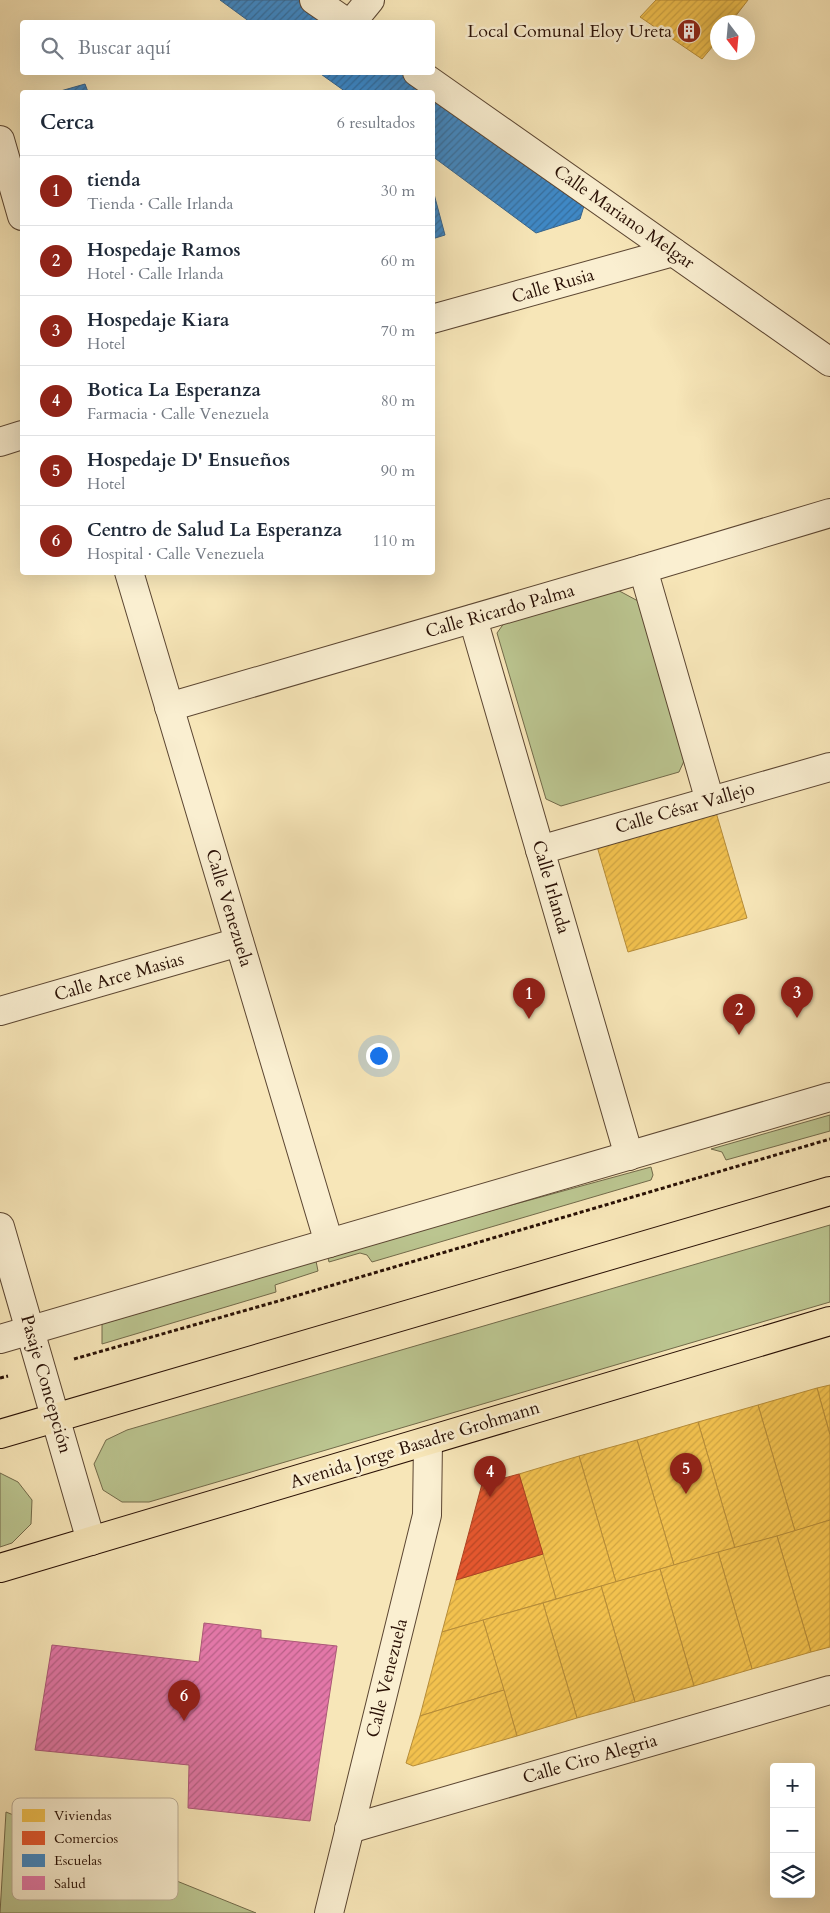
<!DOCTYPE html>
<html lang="es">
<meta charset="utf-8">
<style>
:root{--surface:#fff;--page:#f2f2f3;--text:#1f2937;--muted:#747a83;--line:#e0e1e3;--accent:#8f2418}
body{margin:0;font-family:Cardo,serif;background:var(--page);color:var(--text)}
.controls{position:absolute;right:15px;bottom:15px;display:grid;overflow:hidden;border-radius:5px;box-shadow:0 5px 20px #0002}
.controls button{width:45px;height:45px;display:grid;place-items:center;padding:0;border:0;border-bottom:1px solid var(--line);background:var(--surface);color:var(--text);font:25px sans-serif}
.compass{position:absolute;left:710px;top:15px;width:45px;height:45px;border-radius:50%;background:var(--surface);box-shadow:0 5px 20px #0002;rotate:164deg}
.you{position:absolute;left:378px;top:1055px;width:18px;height:18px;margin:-12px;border:4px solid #fff;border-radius:50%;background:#1a73e8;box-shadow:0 0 0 8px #1a73e833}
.badge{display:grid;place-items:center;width:32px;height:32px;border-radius:50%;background:var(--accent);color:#fff;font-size:16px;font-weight:700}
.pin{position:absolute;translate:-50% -41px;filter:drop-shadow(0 1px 2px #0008)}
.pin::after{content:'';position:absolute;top:26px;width:18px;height:15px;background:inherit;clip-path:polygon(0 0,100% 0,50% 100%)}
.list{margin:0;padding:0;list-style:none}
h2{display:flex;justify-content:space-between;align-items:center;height:65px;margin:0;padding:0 20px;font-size:21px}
h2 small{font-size:16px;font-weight:400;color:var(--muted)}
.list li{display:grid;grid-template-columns:32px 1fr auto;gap:15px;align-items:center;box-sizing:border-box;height:70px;padding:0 20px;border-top:1px solid var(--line)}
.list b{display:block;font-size:19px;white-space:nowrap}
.list p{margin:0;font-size:16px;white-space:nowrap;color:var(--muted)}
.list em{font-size:16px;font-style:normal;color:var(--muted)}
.icon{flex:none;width:28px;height:28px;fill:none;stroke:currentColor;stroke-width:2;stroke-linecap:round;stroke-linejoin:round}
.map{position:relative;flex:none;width:830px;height:1913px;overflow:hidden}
.search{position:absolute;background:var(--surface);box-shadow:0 5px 20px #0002;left:20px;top:20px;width:415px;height:55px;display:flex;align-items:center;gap:12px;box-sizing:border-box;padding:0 18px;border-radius:5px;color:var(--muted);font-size:19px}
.panel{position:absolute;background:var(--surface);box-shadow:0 5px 20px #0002;left:20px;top:90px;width:415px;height:485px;border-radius:5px}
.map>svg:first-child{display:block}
.green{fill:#bbc590;stroke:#726a4a}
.homes{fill:url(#homes-hatch);stroke:#b68c38}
.shops{fill:url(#shops-hatch);stroke:#ac4222}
.schools{fill:url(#schools-hatch);stroke:#38648b}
.health{fill:url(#health-hatch);stroke:#ab5877}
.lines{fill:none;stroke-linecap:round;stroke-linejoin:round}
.minor-casing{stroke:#5c4632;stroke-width:30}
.highway-casing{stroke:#291005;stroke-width:30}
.path{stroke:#291005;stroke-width:3;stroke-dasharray:4 2.5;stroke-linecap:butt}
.minor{stroke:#faefd1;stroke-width:28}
.highway{stroke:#f7e6b8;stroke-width:28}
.labels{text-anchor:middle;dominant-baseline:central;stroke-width:5;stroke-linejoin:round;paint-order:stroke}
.poi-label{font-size:18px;fill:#291005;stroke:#faefd1;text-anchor:end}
.street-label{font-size:18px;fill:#291005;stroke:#faefd1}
.key{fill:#faefd1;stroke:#bbac94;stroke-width:1}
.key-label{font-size:14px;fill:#291005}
</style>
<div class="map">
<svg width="830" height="1913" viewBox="0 0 830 1913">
<defs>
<pattern id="homes-hatch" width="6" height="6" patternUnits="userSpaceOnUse" patternTransform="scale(1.25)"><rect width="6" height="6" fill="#f2c14e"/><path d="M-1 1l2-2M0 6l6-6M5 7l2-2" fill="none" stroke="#d0a543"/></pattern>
<pattern id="shops-hatch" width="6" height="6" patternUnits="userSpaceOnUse" patternTransform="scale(1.25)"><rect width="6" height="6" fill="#e4572e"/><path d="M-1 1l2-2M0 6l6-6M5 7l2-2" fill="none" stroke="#b94725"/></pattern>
<pattern id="schools-hatch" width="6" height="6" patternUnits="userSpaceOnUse" patternTransform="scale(1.25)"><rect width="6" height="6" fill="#3f88c5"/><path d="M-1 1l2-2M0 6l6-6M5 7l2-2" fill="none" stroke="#356e9e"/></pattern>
<pattern id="health-hatch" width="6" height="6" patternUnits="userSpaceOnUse" patternTransform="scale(1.25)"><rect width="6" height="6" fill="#e377a8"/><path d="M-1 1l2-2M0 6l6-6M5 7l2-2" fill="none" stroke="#b86087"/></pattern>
</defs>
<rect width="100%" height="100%" fill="#f7e6b8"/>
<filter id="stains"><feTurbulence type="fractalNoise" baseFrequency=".004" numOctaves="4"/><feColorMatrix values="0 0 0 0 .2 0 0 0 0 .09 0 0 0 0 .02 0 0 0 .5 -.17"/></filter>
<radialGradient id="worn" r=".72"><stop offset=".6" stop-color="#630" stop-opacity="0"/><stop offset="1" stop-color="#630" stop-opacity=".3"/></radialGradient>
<g class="green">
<polygon points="612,587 638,601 684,761 679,772 561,806 546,799 497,633 507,619"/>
<polygon points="830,1115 830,1131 726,1160 722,1152 711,1149"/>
<polygon points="651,1167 653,1175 651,1180 372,1262 367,1255 360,1253 329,1262 328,1258 453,1221"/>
<polygon points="830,1225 830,1302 149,1502 122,1502 103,1490 94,1464 106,1440 127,1430"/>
<polygon points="316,1261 318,1271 275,1285 276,1292 102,1344 102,1324"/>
<polygon points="0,1473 18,1482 32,1500 31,1524 12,1543 0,1547"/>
<polygon points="6,1812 256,1913 0,1913"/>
</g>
<g class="homes">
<polygon points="656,0 748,0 731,22 718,22 718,40 702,59 640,17"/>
<polygon points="713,802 747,918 628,952 594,836"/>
<polygon points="830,1385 830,1435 817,1388"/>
<polygon points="817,1388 830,1435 830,1520 795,1531 758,1405"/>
<polygon points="758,1405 795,1531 735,1548 698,1422"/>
<polygon points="698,1422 735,1548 674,1565 637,1440"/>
<polygon points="637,1440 674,1565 616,1582 579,1456"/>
<polygon points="579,1456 616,1582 556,1599 519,1474"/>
<polygon points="830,1520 830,1647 811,1652 777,1536"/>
<polygon points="777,1536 811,1652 752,1669 718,1552"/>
<polygon points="718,1552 752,1669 694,1686 660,1569"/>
<polygon points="543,1554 556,1599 442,1632 456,1580"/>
<polygon points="660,1569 694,1686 635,1702 601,1586"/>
<polygon points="601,1586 635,1702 577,1718 543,1603"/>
<polygon points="543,1603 577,1718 517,1736 483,1620"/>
<polygon points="483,1620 504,1690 420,1716 442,1632"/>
<polygon points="504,1690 517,1736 413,1766 406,1763 420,1716"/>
</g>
<polygon class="shops" points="519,1474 543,1554 456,1580 482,1484"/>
<g class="schools">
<polygon points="220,0 309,0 341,22 250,22"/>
<polygon points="318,72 412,72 587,196 580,219 536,233 432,156 432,92 346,92"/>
<polygon points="85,84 88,92 57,92"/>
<polygon points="434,194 445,235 432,239 432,195"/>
</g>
<polygon class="health" points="204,1623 261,1630 261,1638 337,1646 310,1821 188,1808 189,1765 35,1750 52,1645 199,1662"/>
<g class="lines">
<g class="minor-casing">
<g id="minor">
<polyline points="314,0 346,22"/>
<polyline points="352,22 370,0"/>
<polyline points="417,72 830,362"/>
<polyline points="0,140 22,216"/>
<polyline points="432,319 673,252"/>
<polyline points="0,442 22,435"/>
<polyline points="643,569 710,801"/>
<polyline points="129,572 329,1243"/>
<polyline points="473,619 629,1156"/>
<polyline points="169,707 643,569 830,513"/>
<polyline points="540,850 830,767"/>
<polyline points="0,1011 239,942"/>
<polyline points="0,1227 91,1541"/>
<polyline points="0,1339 830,1097"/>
<polyline points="349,1829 830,1690"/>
<polyline points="329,1913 427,1515 428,1441"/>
</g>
</g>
<g class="highway-casing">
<g id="highway">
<polyline points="0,1434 830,1191"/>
<polyline points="0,1568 830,1321"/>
</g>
</g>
<g class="path">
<polyline points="74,1359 282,1300 830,1139"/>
<polyline points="0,1378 8,1376"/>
</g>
<use href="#minor" class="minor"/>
<use href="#highway" class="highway"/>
</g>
<defs>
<g id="building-disc" transform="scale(1.25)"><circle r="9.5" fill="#8f2418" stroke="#faefd1"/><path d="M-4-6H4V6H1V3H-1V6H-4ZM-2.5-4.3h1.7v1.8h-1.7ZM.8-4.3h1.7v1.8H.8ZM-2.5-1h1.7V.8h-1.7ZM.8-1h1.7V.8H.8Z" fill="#fff"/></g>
</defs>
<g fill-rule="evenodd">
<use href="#building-disc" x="689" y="31"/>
</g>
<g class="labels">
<g class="poi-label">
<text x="672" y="31">Local Comunal Eloy Ureta</text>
</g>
<g class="street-label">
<text transform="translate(624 217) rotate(35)">Calle Mariano Melgar</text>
<text transform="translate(553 286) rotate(-16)">Calle Rusia</text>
<text transform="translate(500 611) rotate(-16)">Calle Ricardo Palma</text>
<text transform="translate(685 808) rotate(-16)">Calle César Vallejo</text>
<text transform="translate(551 887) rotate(74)">Calle Irlanda</text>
<text transform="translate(229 908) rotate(73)">Calle Venezuela</text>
<text transform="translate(119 977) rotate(-16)">Calle Arce Masias</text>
<text transform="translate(46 1384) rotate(74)">Pasaje Concepción</text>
<text transform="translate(415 1445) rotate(-17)">Avenida Jorge Basadre Grohmann</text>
<text transform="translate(387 1678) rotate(-76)">Calle Venezuela</text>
<text transform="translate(590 1759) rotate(-16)">Calle Ciro Alegria</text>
</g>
</g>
<rect x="12" y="1798" width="166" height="102" rx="8" class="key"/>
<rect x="22" y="1809" width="23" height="13" fill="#f2c14e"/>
<rect x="22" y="1831" width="23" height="14" fill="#e4572e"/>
<rect x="22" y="1854" width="23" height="13" fill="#3f88c5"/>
<rect x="22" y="1876" width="23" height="14" fill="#e377a8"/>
<g class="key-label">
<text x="54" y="1820">Viviendas</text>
<text x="54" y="1843">Comercios</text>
<text x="54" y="1865">Escuelas</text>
<text x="54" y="1888">Salud</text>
</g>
<rect width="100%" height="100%" filter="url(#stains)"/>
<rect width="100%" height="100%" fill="url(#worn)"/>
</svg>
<div class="controls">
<button>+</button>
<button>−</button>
<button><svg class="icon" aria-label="layers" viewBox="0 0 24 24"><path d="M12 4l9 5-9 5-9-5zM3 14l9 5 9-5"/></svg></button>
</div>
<svg class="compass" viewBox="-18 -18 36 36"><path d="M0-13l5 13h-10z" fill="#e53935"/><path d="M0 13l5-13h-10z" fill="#747a83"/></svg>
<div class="you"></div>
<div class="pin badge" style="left:529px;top:1019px">1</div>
<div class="pin badge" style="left:739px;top:1035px">2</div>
<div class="pin badge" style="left:797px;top:1018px">3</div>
<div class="pin badge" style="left:490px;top:1497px">4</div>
<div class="pin badge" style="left:686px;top:1494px">5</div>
<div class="pin badge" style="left:184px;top:1721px">6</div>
<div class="search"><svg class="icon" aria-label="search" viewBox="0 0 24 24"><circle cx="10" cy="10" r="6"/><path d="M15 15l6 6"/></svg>Buscar aquí</div>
<section class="panel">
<h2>Cerca<small>6 resultados</small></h2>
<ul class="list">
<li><span class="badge">1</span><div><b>tienda</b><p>Tienda · Calle Irlanda</p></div><em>30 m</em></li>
<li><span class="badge">2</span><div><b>Hospedaje Ramos</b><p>Hotel · Calle Irlanda</p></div><em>60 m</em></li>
<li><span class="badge">3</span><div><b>Hospedaje Kiara</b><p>Hotel</p></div><em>70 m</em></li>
<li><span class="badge">4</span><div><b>Botica La Esperanza</b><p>Farmacia · Calle Venezuela</p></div><em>80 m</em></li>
<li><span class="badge">5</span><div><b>Hospedaje D' Ensueños</b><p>Hotel</p></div><em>90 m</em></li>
<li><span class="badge">6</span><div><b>Centro de Salud La Esperanza</b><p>Hospital · Calle Venezuela</p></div><em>110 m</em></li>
</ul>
</section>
</div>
